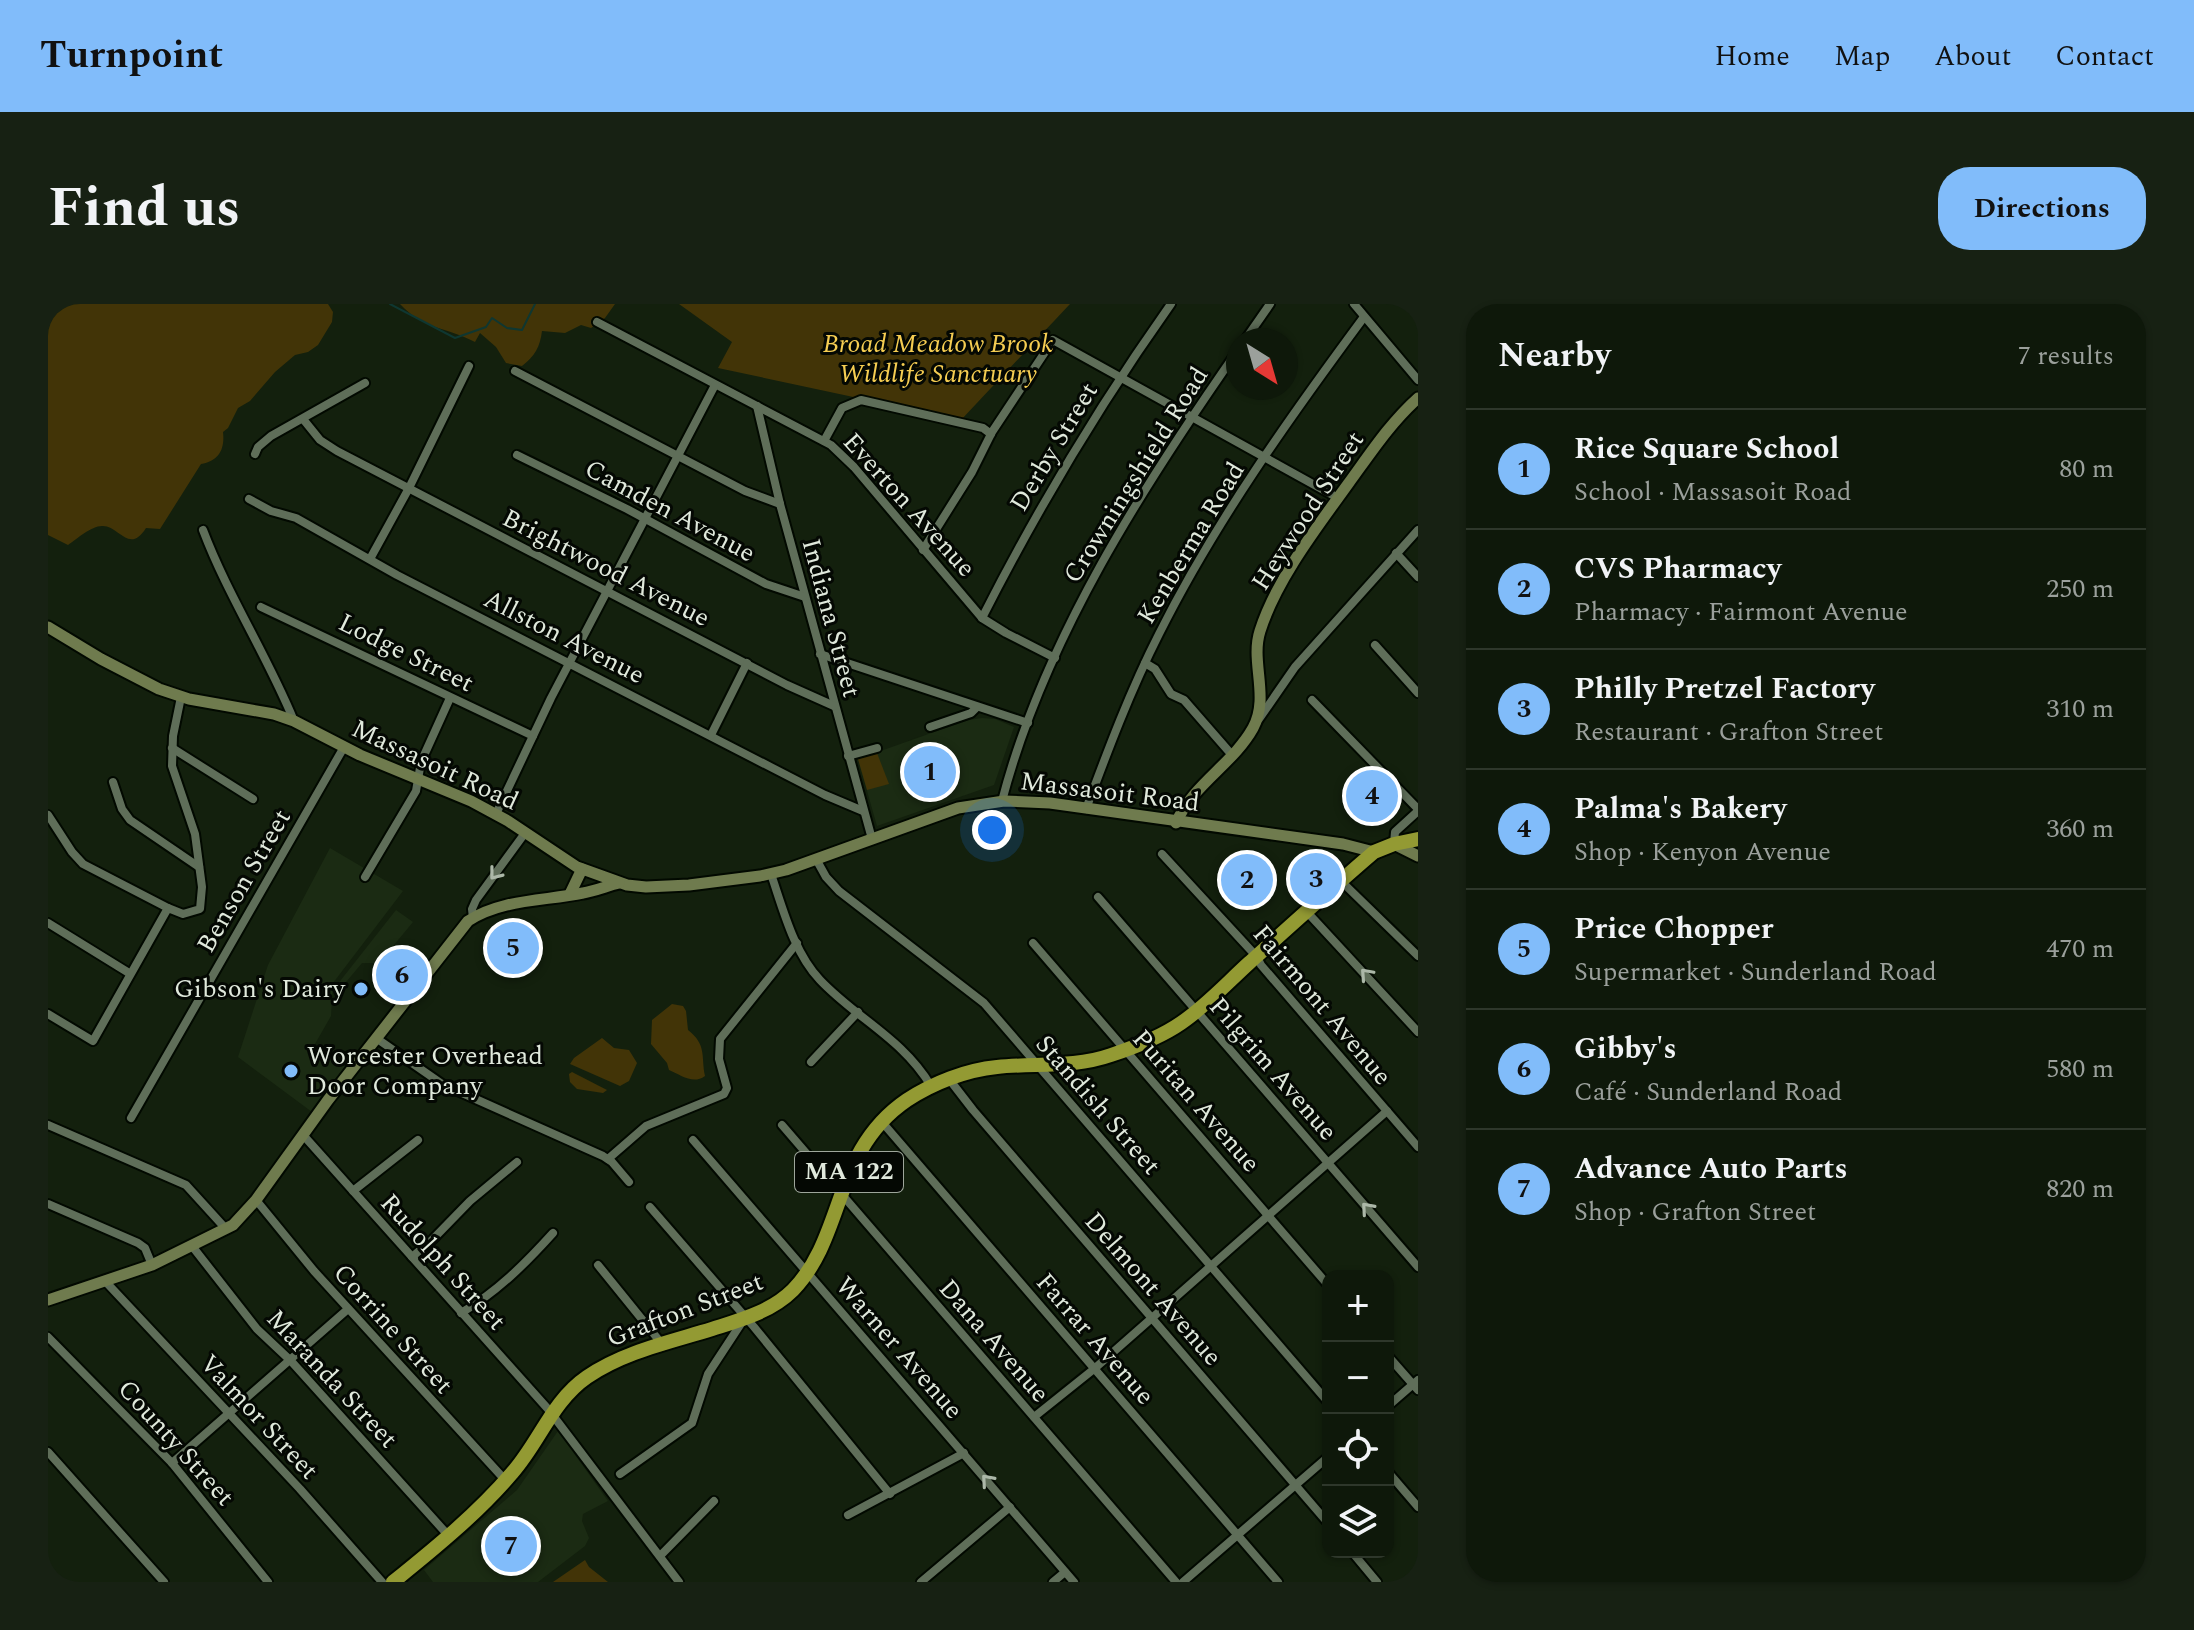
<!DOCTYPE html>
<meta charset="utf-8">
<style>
:root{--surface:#0e180a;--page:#172113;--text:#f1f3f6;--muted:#9ba09c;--line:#2e372b;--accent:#81bcfa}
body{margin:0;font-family:Spectral,serif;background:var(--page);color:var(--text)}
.controls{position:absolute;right:24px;bottom:24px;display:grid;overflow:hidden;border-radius:16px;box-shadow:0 2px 6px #0004}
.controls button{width:72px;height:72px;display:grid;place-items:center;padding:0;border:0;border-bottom:2px solid var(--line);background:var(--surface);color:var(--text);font:40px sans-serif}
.compass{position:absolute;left:1178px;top:24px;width:72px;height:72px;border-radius:50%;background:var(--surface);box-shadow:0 2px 6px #0004;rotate:143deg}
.you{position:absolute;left:944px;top:526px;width:28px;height:28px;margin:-20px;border:6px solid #fff;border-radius:50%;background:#1a73e8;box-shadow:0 0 0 12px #1a73e833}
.badge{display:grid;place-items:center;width:52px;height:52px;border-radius:50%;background:var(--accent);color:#111;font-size:26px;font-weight:700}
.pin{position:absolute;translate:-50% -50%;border:4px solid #fff;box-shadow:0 2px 8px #0006}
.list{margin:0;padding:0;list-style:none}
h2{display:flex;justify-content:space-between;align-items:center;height:104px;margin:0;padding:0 32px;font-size:34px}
h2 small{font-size:26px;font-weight:400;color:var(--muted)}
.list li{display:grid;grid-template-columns:52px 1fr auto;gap:24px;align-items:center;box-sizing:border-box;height:120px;padding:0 32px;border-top:2px solid var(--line)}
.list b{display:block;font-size:30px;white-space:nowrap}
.list p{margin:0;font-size:26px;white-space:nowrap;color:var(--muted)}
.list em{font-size:26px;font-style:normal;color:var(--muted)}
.icon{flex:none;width:44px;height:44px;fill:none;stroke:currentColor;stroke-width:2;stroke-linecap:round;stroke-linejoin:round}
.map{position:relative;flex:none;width:1370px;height:1278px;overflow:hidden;border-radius:32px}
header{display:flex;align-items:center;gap:48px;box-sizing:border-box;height:112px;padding:0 40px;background:var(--accent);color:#111}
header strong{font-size:38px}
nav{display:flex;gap:44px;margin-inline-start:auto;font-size:28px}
.intro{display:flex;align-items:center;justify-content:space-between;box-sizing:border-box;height:192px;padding:0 48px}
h1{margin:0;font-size:56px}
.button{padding:20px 36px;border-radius:32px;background:var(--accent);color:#111;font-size:28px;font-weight:700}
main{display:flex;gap:48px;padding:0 48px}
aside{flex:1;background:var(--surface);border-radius:32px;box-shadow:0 2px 6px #0004}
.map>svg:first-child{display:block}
.built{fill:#1b2b13}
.green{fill:#423407}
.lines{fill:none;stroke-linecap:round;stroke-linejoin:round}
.stream{stroke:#0f3731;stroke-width:2}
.street-casing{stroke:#020900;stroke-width:12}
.secondary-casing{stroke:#020900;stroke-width:15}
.highway-casing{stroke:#020900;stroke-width:18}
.street{stroke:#5f6e59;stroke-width:8}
.secondary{stroke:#6f7b4e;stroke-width:11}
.highway{stroke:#939a33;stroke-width:14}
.oneway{stroke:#acb8a8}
.poi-dot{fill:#81bcfa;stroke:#040803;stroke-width:3}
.labels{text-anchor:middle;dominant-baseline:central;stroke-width:6;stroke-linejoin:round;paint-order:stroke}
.shield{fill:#040803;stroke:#9ea69b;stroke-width:2}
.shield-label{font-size:24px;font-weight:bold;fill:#e0e9dc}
.park-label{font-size:26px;font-style:italic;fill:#f5cd52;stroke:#040803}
.street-label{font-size:26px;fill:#e0e9dc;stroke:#040803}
.poi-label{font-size:26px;fill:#e0e9dc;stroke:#040803;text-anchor:end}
</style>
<header>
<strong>Turnpoint</strong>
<nav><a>Home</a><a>Map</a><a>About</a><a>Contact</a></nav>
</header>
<div class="intro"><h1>Find us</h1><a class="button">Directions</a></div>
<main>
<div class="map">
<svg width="1370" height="1278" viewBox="0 0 1370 1278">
<rect width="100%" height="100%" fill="#13200d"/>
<g class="built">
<polygon points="934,414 947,415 966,423 946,481 829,522 810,455 920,416"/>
<polygon points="282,544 355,587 285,679 283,712 267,740 297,763 264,808 190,753 220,661"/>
<polygon points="348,606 365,618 331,659 314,659 293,684 289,681"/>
<polygon points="510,1127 560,1197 535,1210 534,1217 541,1234 537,1242 490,1278 385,1278 376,1266 469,1186"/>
</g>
<g class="green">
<path d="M0 0H280L285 8 284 18 270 41 260 48 247 51 227 68 202 97 190 104 180 124 175 128C177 145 171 157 153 160L112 225 98 224C81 251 71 221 54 222 43 222 29 235 20 241L0 231Z"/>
<path d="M352 0H567L557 14 543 24 533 21 517 29 494 27C492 43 487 52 474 62L458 59 448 43 432 29 427 38C399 23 376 26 352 0Z"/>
<polygon points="631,0 1022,0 913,116 670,64 684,38"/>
<polygon points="829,449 841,480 819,486 810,455"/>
<path d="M624 700 635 702 638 707 640 726C659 741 653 752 657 772 645 781 633 771 621 766L619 759 603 740 604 716Z"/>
<polygon points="554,734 566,744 581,746 589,759 581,777 572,782 522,760 526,754"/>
<polygon points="524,768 559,786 555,789 529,785 522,778 521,770"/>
<polygon points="537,1256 541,1263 560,1278 505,1278"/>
</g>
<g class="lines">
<polyline class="stream" points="342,0 407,34 438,23 444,14 459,24 474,26 487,0"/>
<g class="street-casing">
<g id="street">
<polyline points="1306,0 1370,76"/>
<polyline points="549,18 783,141 806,163 934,314 958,329 1007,354"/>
<polyline points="1197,36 1222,0"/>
<polyline points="467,67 697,187 732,200"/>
<polyline points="709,102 732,200 824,535"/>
<polyline points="255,115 272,136 289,147 739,381 786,402"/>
<polyline points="776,137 794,104 813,96 935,124 943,130"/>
<polyline points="207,150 210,143 223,132 317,79"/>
<polyline points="469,151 579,205 718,280 757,293"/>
<polyline points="201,195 223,207 248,214 349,271 777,491 815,507"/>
<path d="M155 226C180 292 219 351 246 417"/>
<polyline points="875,246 924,168 944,128 1005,36 1290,194"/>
<polyline points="1348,249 1370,273"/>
<polyline points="322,255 361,184 421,62"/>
<polyline points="213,303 485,432"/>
<path d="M934 314C990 204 1052 100 1123 0"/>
<polyline points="1327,341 1370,389"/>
<polyline points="772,350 980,419"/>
<polyline points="1097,359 1107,365 1123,390 1136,396 1184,451"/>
<polyline points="1264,396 1370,505"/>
<polyline points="1211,415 1247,363 1370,226"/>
<polyline points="882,423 923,409 929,403"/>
<polyline points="663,431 699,359"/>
<polyline points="124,444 205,495"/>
<polyline points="800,452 829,444"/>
<polyline points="65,478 74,505 82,516 151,563"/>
<path d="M954 497C996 336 1095 182 1190 46"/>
<path d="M1038 505C1060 446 1082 387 1111 330 1167 218 1242 113 1316 13"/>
<polyline points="448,510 503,394 667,81"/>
<polyline points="0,511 24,548 35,560 120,604"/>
<polyline points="1346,540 1347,528 1370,507"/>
<polyline points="1114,550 1209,653 1213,661 1370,843"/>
<polyline points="768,555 778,573 791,587 936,699 1280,1098"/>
<path d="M723 570C735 605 746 649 772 676 809 715 854 734 883 782"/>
<polyline points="317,573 368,487 373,458 402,394"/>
<polyline points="1293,577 1370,652"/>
<polyline points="1050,593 1370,963"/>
<polyline points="1259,608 1370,728"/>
<polyline points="425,614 424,605 428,596 477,529"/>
<polyline points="0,619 81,669"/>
<polyline points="985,639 1280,981"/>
<polyline points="0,710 45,737 120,604 135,610 152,605 154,583 147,530 124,462 125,432 133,393"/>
<polyline points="328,734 394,780 555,852 564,858 581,878"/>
<polyline points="763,758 810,708"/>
<polyline points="901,775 925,806 1280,1219"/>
<polyline points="83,814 296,443"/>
<polyline points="834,818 1230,1278"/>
<polyline points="0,821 138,881 178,925"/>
<polyline points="734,821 1128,1278"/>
<polyline points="256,832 500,1105 631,1278"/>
<polyline points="645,836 1026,1278"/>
<polyline points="560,855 598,822 676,790 679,784 671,755 672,735 749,639"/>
<polyline points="305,887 370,836"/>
<polyline points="208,896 266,967 458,1177"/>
<polyline points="0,900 90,939 97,944 104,961"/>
<polyline points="602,903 706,1023 842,1190"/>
<polyline points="144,942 209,1025 243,1057 399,1230"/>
<polyline points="364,953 385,935 422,897 469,858"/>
<polyline points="550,961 614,1040"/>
<polyline points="57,977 252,1185 334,1278"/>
<path d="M413 1009C449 988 477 960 505 929"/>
<polyline points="0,1033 124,1159 220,1278"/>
<polyline points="1340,1052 1370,1086"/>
<polyline points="1340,1102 1370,1076"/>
<polyline points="986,1113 1046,1065 1339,807"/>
<polyline points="0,1148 116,1278"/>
<polyline points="124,1159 300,1005"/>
<polyline points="1340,1168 1370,1203"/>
<polyline points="572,1170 644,1119 660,1070 696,1015"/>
<polyline points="800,1211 916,1149"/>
<polyline points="1304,1248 1329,1278"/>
<polyline points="612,1252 666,1197"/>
<polyline points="873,1278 962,1203"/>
<polyline points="1005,1278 1017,1268"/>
<polyline points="1135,1278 1280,1153"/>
</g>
</g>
<g class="secondary-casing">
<g id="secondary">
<polyline points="0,323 53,355 111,385 141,395 226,410 246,417 312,451 423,497 460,517 529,563 579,581 598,583 641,581 712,572 738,566 910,504 956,497 1002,499 1295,540 1326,548"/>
<path d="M1128 519C1145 480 1185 460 1205 424 1222 393 1202 358 1212 327 1228 276 1269 223 1300 180 1322 150 1342 119 1370 94"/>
<polyline points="1346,540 1370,552"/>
<polyline points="522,590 534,565"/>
<path d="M0 996 104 961 185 921 208 896 280 796 420 617C453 595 497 597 535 589 547 587 559 582 571 579"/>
</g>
</g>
<g class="highway-casing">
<path id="highway" d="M345 1278C386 1245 430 1209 464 1169 491 1139 504 1097 539 1073 575 1048 622 1038 664 1025 692 1016 723 1008 745 986 798 931 784 847 859 796 885 779 918 766 949 763 988 759 1026 764 1063 751 1087 743 1113 733 1133 719 1158 702 1179 679 1201 659 1242 622 1284 584 1326 548L1346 540 1370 535"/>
</g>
<use href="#street" class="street"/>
<use href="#secondary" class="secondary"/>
<use href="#highway" class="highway"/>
</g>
<defs><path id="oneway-chevron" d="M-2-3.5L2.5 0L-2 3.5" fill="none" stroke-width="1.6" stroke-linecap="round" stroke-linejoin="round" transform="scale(2)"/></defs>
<g class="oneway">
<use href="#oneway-chevron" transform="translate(447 570) rotate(128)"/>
<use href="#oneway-chevron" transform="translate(1318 670) rotate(-132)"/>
<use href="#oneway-chevron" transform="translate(1319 904) rotate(-131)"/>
<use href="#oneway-chevron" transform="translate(939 1176) rotate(-131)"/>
</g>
<g class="poi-dot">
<circle cx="313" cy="685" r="8"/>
<circle cx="243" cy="767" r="8"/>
</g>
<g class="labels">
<rect class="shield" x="747" y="848" width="108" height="40" rx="6"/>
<g class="shield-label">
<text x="801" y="868">MA 122</text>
</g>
<g class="park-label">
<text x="890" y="40">Broad Meadow Brook<tspan x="890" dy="30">Wildlife Sanctuary</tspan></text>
</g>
<g class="street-label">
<text transform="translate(1006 143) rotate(-59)">Derby Street</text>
<text transform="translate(1088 171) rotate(-58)">Crowningshield Road</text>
<text transform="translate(861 201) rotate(48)">Everton Avenue</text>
<text transform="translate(622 207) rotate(28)">Camden Avenue</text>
<text transform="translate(1260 207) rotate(-57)">Heywood Street</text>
<text transform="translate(1143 239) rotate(-59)">Kenberma Road</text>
<text transform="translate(558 264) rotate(27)">Brightwood Avenue</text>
<text transform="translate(783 314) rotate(75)">Indiana Street</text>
<text transform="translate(516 333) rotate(27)">Allston Avenue</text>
<text transform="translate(358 349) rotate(26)">Lodge Street</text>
<text transform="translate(387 461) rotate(25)">Massasoit Road</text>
<text transform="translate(1062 488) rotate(7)">Massasoit Road</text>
<text transform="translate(196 577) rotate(-60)">Benson Street</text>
<text transform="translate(1274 701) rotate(50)">Fairmont Avenue</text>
<text transform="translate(1225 765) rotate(49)">Pilgrim Avenue</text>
<text transform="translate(1148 797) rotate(49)">Puritan Avenue</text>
<text transform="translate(1050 801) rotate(49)">Standish Street</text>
<text transform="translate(395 958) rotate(48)">Rudolph Street</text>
<text transform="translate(1105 985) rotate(49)">Delmont Avenue</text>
<text transform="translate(637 1006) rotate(-21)">Grafton Street</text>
<text transform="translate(345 1025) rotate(48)">Corrine Street</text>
<text transform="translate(1047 1035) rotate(49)">Farrar Avenue</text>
<text transform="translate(946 1037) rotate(49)">Dana Avenue</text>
<text transform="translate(851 1044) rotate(49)">Warner Avenue</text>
<text transform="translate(284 1075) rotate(47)">Maranda Street</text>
<text transform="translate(211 1113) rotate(47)">Valmor Street</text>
<text transform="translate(128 1139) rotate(48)">County Street</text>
</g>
<g class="poi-label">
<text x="297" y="685">Gibson's Dairy</text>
<text x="259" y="752" text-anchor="start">Worcester Overhead<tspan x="259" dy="30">Door Company</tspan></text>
</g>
</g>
</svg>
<div class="controls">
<button>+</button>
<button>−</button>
<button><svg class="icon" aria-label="locate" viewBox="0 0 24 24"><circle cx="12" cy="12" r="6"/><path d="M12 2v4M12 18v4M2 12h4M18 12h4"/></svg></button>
<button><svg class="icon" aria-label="layers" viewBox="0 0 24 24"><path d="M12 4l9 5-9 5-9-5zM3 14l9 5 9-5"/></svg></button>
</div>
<svg class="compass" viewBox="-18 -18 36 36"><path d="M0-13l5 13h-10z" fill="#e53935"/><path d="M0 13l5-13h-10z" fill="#9ba09c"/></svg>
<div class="you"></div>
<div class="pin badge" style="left:882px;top:468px">1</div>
<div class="pin badge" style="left:1199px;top:576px">2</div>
<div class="pin badge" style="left:1268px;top:575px">3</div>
<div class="pin badge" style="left:1324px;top:492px">4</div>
<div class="pin badge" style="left:465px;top:644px">5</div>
<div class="pin badge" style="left:354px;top:671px">6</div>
<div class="pin badge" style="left:463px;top:1242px">7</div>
</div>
<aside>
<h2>Nearby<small>7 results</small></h2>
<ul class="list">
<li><span class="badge">1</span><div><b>Rice Square School</b><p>School · Massasoit Road</p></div><em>80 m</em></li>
<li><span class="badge">2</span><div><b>CVS Pharmacy</b><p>Pharmacy · Fairmont Avenue</p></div><em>250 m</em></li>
<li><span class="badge">3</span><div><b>Philly Pretzel Factory</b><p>Restaurant · Grafton Street</p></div><em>310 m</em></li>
<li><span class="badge">4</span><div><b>Palma's Bakery</b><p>Shop · Kenyon Avenue</p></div><em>360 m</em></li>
<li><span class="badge">5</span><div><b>Price Chopper</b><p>Supermarket · Sunderland Road</p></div><em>470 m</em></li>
<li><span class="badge">6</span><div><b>Gibby's</b><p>Café · Sunderland Road</p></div><em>580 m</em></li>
<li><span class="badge">7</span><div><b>Advance Auto Parts</b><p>Shop · Grafton Street</p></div><em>820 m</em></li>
</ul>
</aside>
</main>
